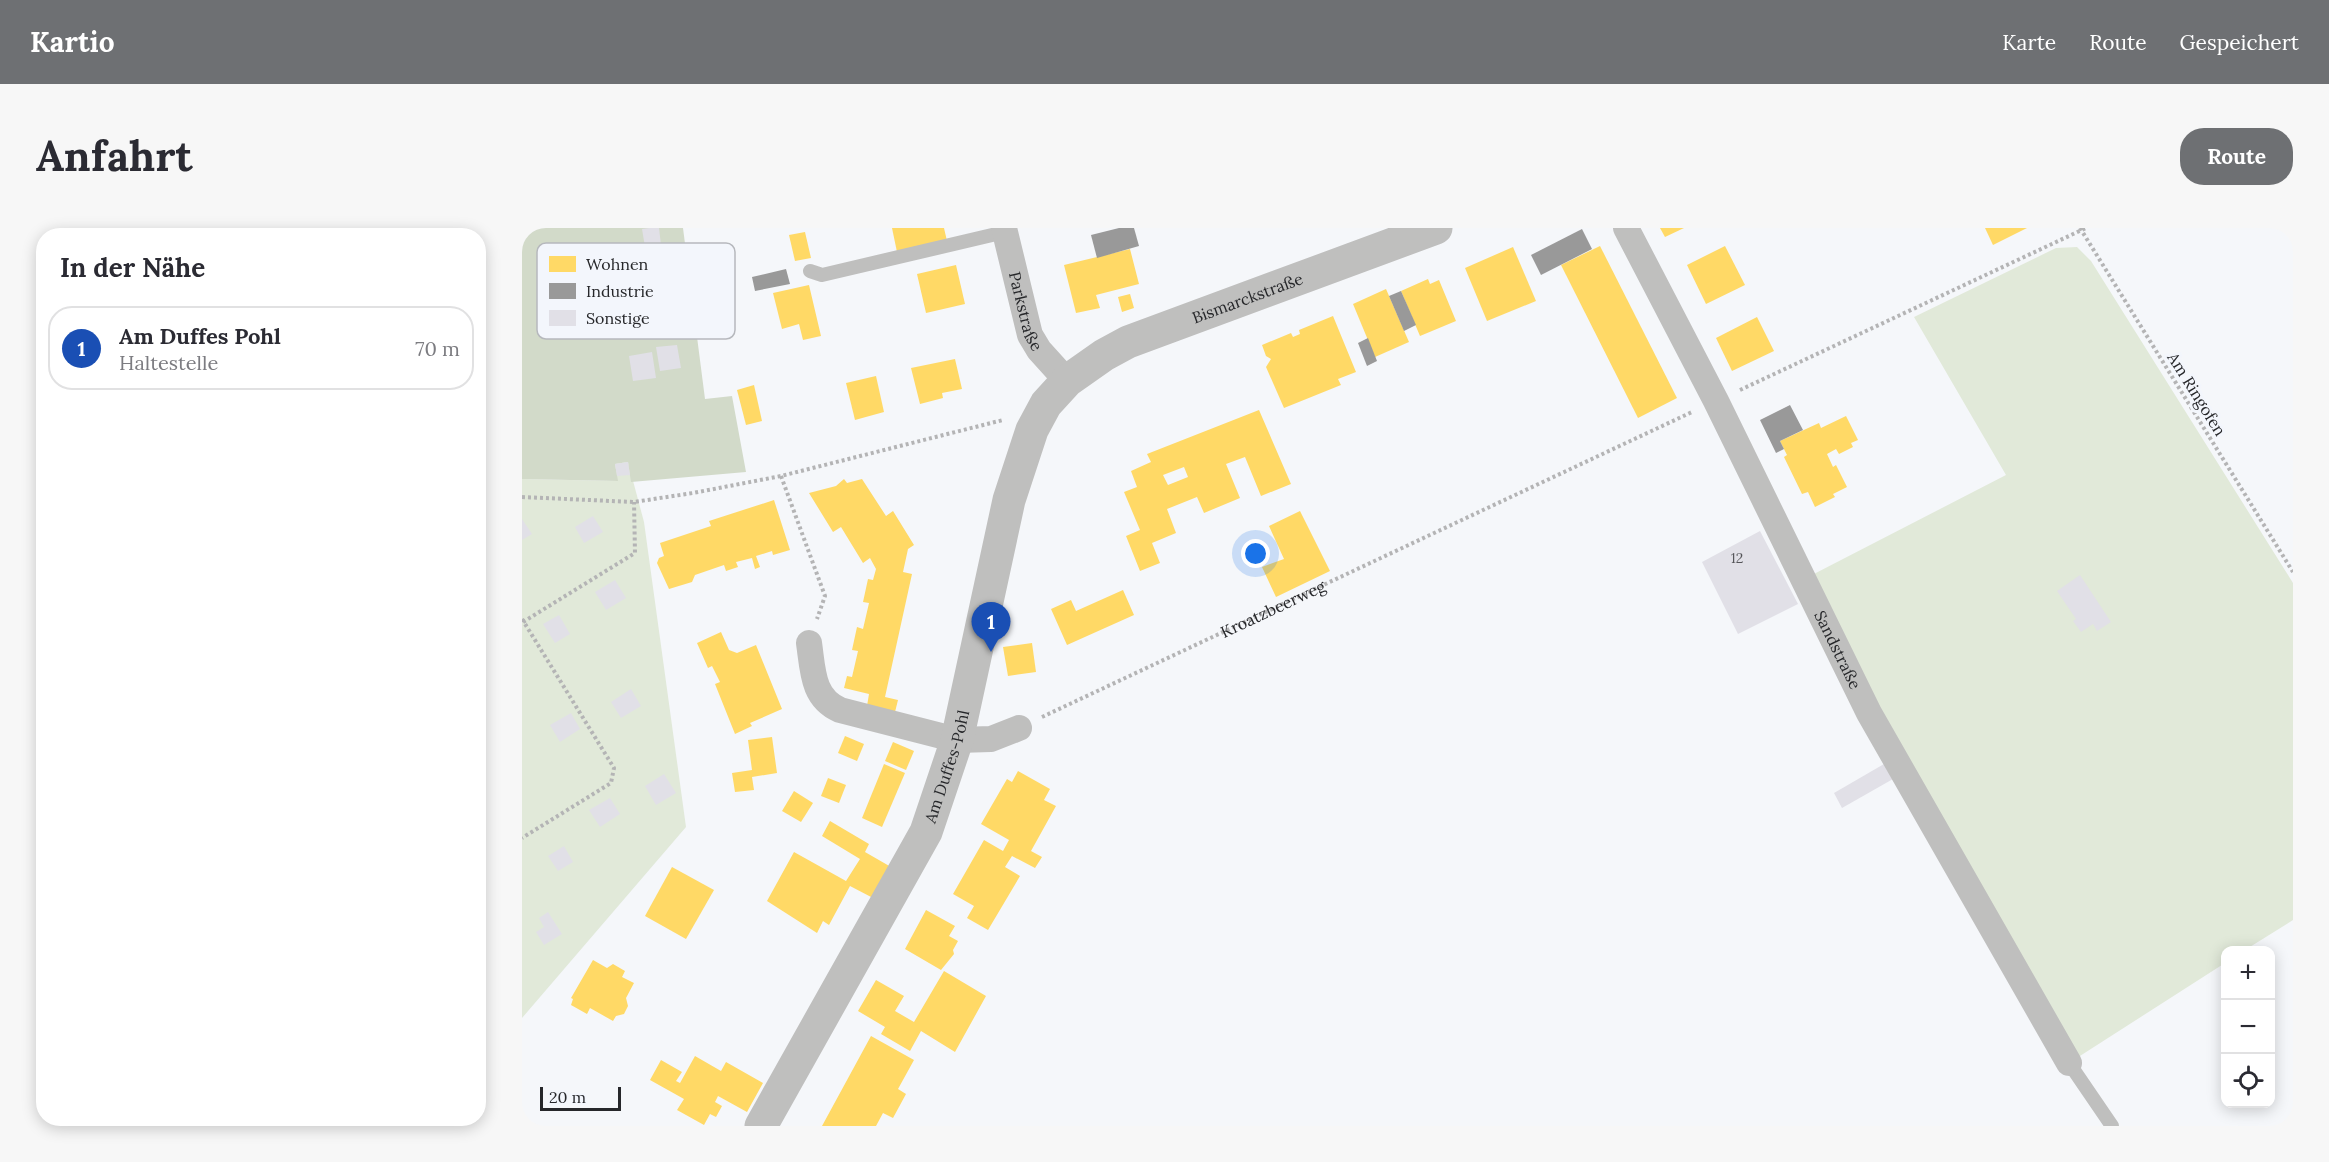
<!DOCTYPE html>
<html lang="de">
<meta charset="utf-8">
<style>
:root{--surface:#fff;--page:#f7f7f7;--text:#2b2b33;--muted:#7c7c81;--line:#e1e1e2;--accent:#6e7073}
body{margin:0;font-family:Lora,serif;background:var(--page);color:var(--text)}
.controls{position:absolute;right:18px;bottom:18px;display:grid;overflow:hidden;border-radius:12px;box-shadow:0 3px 15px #0003}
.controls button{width:54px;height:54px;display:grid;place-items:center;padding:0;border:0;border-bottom:2px solid var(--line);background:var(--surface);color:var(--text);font:30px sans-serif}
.scale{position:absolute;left:18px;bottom:15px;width:81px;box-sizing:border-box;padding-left:6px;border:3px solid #26272a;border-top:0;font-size:16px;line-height:21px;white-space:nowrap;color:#26272a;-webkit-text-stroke:4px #f3f6fc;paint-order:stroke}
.you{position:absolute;left:734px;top:326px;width:21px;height:21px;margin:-15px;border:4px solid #fff;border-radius:50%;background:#1a73e8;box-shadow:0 0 0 9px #1a73e833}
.badge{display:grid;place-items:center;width:39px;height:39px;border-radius:50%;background:var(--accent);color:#fff;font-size:20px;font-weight:700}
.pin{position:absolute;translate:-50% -50px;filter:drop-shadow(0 2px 3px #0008)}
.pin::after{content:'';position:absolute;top:32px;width:21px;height:18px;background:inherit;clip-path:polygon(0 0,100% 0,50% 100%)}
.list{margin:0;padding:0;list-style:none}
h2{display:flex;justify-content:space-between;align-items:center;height:78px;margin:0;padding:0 24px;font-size:26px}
h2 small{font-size:20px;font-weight:400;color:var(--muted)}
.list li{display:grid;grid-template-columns:39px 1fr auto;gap:18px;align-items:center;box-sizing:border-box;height:84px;margin:0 12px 12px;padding:0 12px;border:2px solid var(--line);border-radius:24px}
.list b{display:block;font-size:22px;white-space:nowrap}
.list p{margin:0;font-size:20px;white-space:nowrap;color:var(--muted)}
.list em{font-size:20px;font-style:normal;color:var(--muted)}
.icon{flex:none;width:33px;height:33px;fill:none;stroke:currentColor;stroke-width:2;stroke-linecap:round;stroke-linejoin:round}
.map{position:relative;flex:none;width:1771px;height:898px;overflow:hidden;border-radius:24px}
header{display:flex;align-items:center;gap:36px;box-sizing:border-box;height:84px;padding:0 30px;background:var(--accent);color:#fff}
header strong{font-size:28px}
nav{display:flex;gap:33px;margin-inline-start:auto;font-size:21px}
.intro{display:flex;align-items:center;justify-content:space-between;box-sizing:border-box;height:144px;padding:0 36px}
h1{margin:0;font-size:42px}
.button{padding:15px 27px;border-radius:24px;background:var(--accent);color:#fff;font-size:21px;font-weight:700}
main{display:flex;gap:36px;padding:0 36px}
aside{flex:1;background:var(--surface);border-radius:24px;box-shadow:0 3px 15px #0003}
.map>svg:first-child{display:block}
.green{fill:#e1e9d9}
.forest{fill:#d2dac9}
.homes{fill:#ffd966;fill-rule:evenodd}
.industry{fill:#999}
.building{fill:#e1e0e7}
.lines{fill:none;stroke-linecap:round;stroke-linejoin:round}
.path{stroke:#b4b4b5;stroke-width:4;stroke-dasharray:3 3;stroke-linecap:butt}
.service{stroke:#bfbfbe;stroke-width:14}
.minor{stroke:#bfbfbe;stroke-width:26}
.tertiary{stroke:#bfbfbe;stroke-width:33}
.labels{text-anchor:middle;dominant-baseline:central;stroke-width:6;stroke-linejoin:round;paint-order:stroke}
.number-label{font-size:14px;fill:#555559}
.street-label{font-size:16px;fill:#26272a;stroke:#f3f6fc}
.key{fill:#f3f6fc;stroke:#b6b8bd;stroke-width:1.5}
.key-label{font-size:16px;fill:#26272a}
</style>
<header>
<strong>Kartio</strong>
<nav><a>Karte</a><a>Route</a><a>Gespeichert</a></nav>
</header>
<div class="intro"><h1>Anfahrt</h1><a class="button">Route</a></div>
<main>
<aside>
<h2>In der Nähe<small></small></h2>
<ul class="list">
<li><span class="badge" style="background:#1a4fb4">1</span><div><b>Am Duffes Pohl</b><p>Haltestelle</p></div><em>70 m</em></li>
</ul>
</aside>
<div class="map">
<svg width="1771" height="898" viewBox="0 0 1771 898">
<rect width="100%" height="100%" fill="#f5f7fa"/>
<g class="green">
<polygon points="1555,19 1569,33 1771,355 1771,692 1723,722 1704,722 1703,735 1547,835 1288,348 1484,247 1392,89 1534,20"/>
<polygon points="106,234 122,294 164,599 0,790 0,251 95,253 93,236"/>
</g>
<polygon class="forest" points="0,0 161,0 183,171 210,168 224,244 109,254 106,234 93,236 96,253 0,251"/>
<g class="homes">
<polygon points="370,0 422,0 425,13 375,24"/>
<polygon points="1138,0 1162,0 1143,9"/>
<polygon points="1463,0 1505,0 1471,17"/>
<polygon points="283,4 289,30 273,33 267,7"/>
<polygon points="1078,18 1155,170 1116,190 1039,37"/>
<polygon points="1203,18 1223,57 1184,76 1165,37"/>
<polygon points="991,19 1014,73 965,93 943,40"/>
<polygon points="608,21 617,56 574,67 578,80 554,85 542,37"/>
<polygon points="434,37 443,76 404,85 395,46"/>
<polygon points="906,51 908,56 917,52 934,93 898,108 879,63"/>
<polygon points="287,57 299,108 281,112 277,96 260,101 251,65"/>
<polygon points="864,61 887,114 853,129 831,76"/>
<polygon points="608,66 612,80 600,84 596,69"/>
<polygon points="811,88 834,144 816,151 819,157 762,180 744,139 749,131 744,128 740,117 769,105 771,109 778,106 777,102"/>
<polygon points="1235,89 1252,123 1210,143 1194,110"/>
<polygon points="433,131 440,161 420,165 421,170 398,176 389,140"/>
<polygon points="354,148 362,184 333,192 324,155"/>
<polygon points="232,157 240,193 224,197 215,162"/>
<path d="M737 182 769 256 739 268 723 229 704 236 718 270 682 285 675 269 645 281 654 305 630 315 638 335 618 343 604 308 618 302 602 264 615 259 609 243 629 234 625 226ZM662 239 666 249 646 257 641 247Z"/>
<polygon points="1324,188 1336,212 1329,215 1331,219 1317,226 1314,221 1305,226 1311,239 1314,237 1325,259 1311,266 1313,269 1293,279 1286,264 1280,266 1262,229 1265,227 1258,213 1297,195 1299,200"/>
<polygon points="322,251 325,255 340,251 364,288 371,283 392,317 386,321 381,344 390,346 363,469 376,472 373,484 345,478 347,466 322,460 325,448 330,449 336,423 330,422 335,399 341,401 347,375 341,374 346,351 351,352 354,341 348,330 341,335 319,299 311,304 287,265 314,258"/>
<polygon points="252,272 268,322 251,327 250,323 234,328 238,339 233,341 230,330 214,334 216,339 204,343 202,337 173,347 170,354 147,361 135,335 137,330 142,328 138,315 189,298 187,293"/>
<polygon points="778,283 808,343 754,369 740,339 762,331 747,298"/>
<polygon points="601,362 612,387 545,417 529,381 549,372 554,383"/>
<polygon points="199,404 207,422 215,425 234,417 260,481 228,495 230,498 213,506 193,456 198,454 190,438 186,440 175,415"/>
<polygon points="510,415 514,444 486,448 481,419"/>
<polygon points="323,508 342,516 335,533 316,525"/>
<polygon points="250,509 255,545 230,549 232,562 213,564 210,545 230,542 226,512"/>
<polygon points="371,514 392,523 384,542 363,533"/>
<polygon points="362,536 383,545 360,599 340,590"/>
<polygon points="496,543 528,561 522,572 534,578 509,623 520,629 513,640 490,628 483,639 498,648 466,702 445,690 452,678 431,666 462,612 481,623 487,612 459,596 485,551 490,554"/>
<polygon points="306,550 324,557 317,575 299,568"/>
<polygon points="272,563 291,575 279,594 260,583"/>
<polygon points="308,593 347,616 343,624 369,639 351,670 328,658 307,697 301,693 295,705 245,673 272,624 324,653 338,631 300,608"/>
<polygon points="150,639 192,662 164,711 123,688"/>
<polygon points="404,682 433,698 427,708 436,713 431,722 432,726 419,742 383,721"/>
<polygon points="71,732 85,740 91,736 103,743 100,749 112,755 104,770 106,778 102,786 94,788 91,793 68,780 65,786 49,777 51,771 49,770"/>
<polygon points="422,743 464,768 433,824 399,803 388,823 359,806 363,799 336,783 354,752 382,768 373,783 392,794"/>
<polygon points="349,808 392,832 376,861 384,866 371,890 361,885 354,898 300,898"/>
<polygon points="173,828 199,843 204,834 241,855 225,884 196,868 193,874 200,878 194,889 188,886 182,897 155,882 162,871 128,852 139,832 160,844 154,853 158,855"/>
</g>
<g class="industry">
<polygon points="597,0 612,0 617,18 575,30 569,7"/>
<polygon points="1060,1 1070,21 1019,47 1009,27"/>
<polygon points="264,41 268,56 233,63 230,49"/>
<polygon points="879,63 894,97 882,103 867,68"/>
<polygon points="846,110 855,133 845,138 836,115"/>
<polygon points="1268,177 1281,202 1258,213 1262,221 1254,225 1238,192"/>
</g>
<g class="building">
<polygon points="127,0 137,0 139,17 123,19 120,1"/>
<polygon points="155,117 159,140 138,143 134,119"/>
<polygon points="130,124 134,150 111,153 107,128"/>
<polygon points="106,234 108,247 95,248 93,236"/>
<polygon points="71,288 81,304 62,315 53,299"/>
<polygon points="0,291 10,306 0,312"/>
<polygon points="1238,303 1276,376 1216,406 1180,334"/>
<polygon points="1558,347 1589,394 1575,403 1571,396 1559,404 1551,393 1554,391 1535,363"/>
<polygon points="93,352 104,370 84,382 73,364"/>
<polygon points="37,387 48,406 33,415 21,396"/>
<polygon points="109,461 119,478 99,490 89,474"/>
<polygon points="49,485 58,501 38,514 28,497"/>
<polygon points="1362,536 1371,551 1320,580 1312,565"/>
<polygon points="142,546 154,565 134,577 123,558"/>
<polygon points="88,570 98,586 78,599 67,582"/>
<polygon points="42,618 51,634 36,643 26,628"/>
<polygon points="26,684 40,706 22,717 14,704 22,699 17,690"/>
</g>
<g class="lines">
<g class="path">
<polyline points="1558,0 1771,344"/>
<polyline points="1218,162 1564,0"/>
<polyline points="259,248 303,368 295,391"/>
<polyline points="0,269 112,274 171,265 259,248 481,192"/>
<polyline points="0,391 92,540 89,555 0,610"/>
<polyline points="1,394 113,325 112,274"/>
<path id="s1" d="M520 489 1170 184"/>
</g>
<g class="service">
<polyline points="288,43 300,47 483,4"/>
<polyline points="1547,835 1590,898"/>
</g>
<g class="minor">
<path id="s2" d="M482 0 508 107 517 122 545 153"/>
<path id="s3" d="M1104 0 1194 173 1347 485 1547 835"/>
<path d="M287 415C291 442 290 470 318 482L435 512 469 511 497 500"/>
</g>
<path class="tertiary" id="s4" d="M239 898 404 604 435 512 487 272 510 202 524 176 545 153 582 127 606 114 914 0"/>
</g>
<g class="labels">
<g class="number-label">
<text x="1215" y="330">12</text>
</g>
<g class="street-label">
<text stroke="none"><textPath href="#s4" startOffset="1014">Bismarckstraße</textPath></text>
<text stroke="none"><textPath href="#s2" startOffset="86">Parkstraße</textPath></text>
<text transform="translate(1675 166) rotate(58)">Am Ringofen</text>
<text stroke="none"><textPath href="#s1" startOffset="255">Kroatzbeerweg</textPath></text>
<text stroke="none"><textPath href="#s3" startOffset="472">Sandstraße</textPath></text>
<text stroke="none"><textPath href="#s4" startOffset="406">Am Duffes-Pohl</textPath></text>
</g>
</g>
<rect x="15" y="15" width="198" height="96" rx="9" class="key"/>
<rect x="27" y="28" width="27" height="16" fill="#ffd966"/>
<rect x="27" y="55" width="27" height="16" fill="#999"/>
<rect x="27" y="82" width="27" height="16" fill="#e1e0e7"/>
<g class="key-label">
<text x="64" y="42">Wohnen</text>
<text x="64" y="69">Industrie</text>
<text x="64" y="96">Sonstige</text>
</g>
</svg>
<div class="controls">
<button>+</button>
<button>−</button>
<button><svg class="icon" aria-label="locate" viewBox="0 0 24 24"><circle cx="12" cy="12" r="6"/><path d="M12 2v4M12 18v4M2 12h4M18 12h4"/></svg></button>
</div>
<div class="scale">20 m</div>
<div class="you"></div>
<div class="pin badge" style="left:469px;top:424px;background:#1a4fb4">1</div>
</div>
</main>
